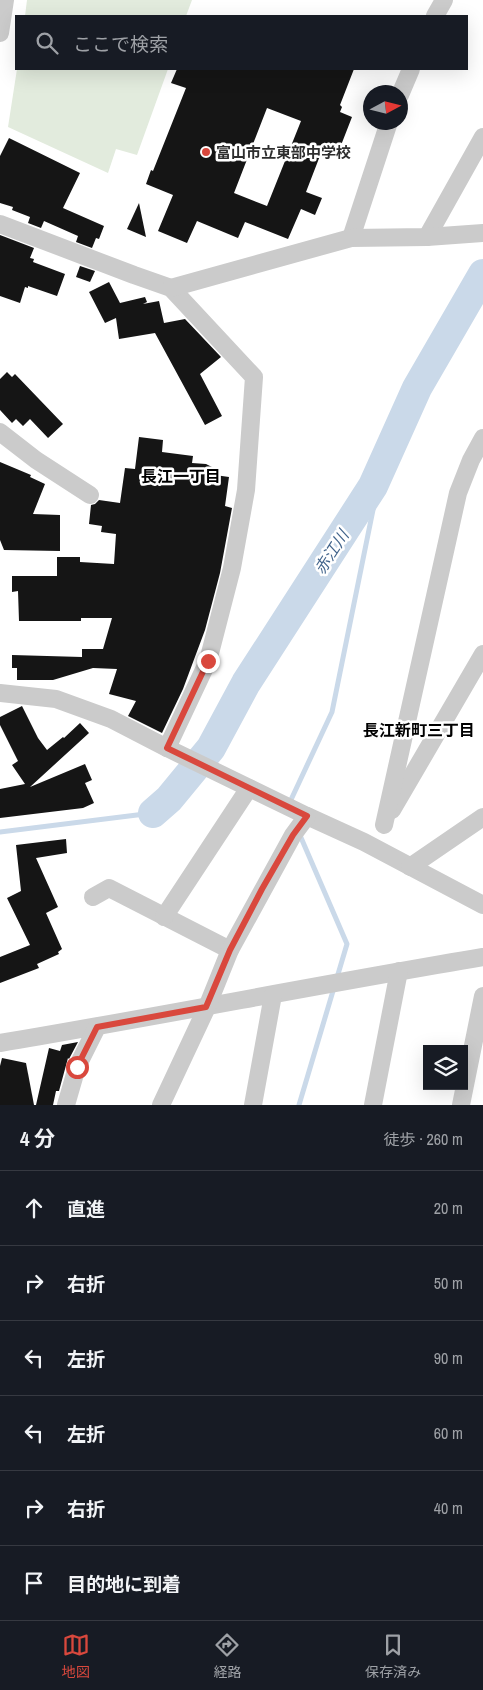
<!DOCTYPE html>
<html lang="ja">
<meta charset="utf-8">
<style>
:root{--surface:#171b24;--page:#20242c;--text:#f1f3f6;--muted:#9ea1a6;--line:#363941;--accent:#d9483d}
body{margin:0;font-family:"Archivo Narrow","Noto Sans JP",sans-serif;background:var(--page);color:var(--text)}
.controls{position:absolute;right:15px;bottom:15px;display:grid;overflow:hidden;border-radius:0px;box-shadow:0 5px 20px #0002}
.controls button{width:45px;height:45px;display:grid;place-items:center;padding:0;border:0;border-bottom:1px solid var(--line);background:var(--surface);color:var(--text);font:25px sans-serif}
.compass{position:absolute;left:363px;top:85px;width:45px;height:45px;border-radius:50%;background:var(--surface);box-shadow:0 5px 20px #0002;rotate:83deg}
.stop{position:absolute;width:15px;height:15px;margin:-11px;border:4px solid #d9483d;border-radius:50%;background:#fff}
.stop.end{background:#d9483d;border-color:#fff;box-shadow:0 1px 5px #0008}
.list{margin:0;padding:0;list-style:none}
h2{display:flex;justify-content:space-between;align-items:center;height:65px;margin:0;padding:0 20px;font-size:21px}
h2 small{font-size:16px;font-weight:400;color:var(--muted)}
.list li{display:grid;grid-template-columns:32px 1fr auto;gap:15px;align-items:center;box-sizing:border-box;height:75px;padding:0 20px;border-top:1px solid var(--line)}
.list b{display:block;font-size:19px;white-space:nowrap}
.list em{font-size:16px;font-style:normal;color:var(--muted)}
.icon{flex:none;width:28px;height:28px;fill:none;stroke:currentColor;stroke-width:2;stroke-linecap:round;stroke-linejoin:round}
.map{position:relative;flex:none;width:483px;height:1105px;overflow:hidden}
.search{position:absolute;background:var(--surface);box-shadow:0 5px 20px #0002;left:15px;right:15px;top:15px;height:55px;display:flex;align-items:center;gap:12px;box-sizing:border-box;padding:0 18px;border-radius:0px;color:var(--muted);font-size:19px}
.sheet{height:515px;background:var(--surface)}
nav{display:flex;justify-content:space-around;align-items:center;box-sizing:border-box;height:70px;border-top:1px solid var(--line);background:var(--surface);font-size:14px;color:var(--muted)}
nav a{display:grid;justify-items:center;gap:2px}
nav .on{color:var(--accent)}
.map>svg:first-child{display:block}
.green{fill:#e2ebdd}
.lines{fill:none;stroke-linecap:round;stroke-linejoin:round}
.stream{stroke:#cad9e9;stroke-width:5}
.river{stroke:#cad9e9;stroke-width:30}
.building{fill:#151515;fill-rule:evenodd}
.minor{stroke:#cbcbcb;stroke-width:18}
.route{stroke:#d9483d;stroke-width:6}
.poi-dot{fill:#d9483d;stroke:#fff;stroke-width:2}
.labels{text-anchor:middle;dominant-baseline:central;stroke-width:5;stroke-linejoin:round;paint-order:stroke}
.poi-label{font-size:15px;font-weight:bold;fill:#2e2e2e;stroke:#fff;text-anchor:start}
.neighbourhood-label{font-size:16px;font-weight:bold;fill:#000;stroke:#fff}
.water-label{font-size:16px;font-style:italic;fill:#42648b;stroke:#fff}
</style>
<div class="map">
<svg width="483" height="1105" viewBox="0 0 483 1105">
<rect width="100%" height="100%" fill="#fff"/>
<g class="green">
<polygon points="27,0 192,0 186,16 25,16"/>
<polygon points="17,69 168,69 137,155 116,149 108,173 8,127"/>
</g>
<g class="lines">
<g class="stream">
<polyline points="289,804 332,712 374,505 373,486"/>
<polyline points="0,832 153,813"/>
<polyline points="299,833 347,944 299,1105"/>
</g>
<polyline class="river" points="153,813 169,799 211,748 246,683 373,486 417,388 483,274"/>
</g>
<g class="building">
<path d="M177 69H354L340 105 342 107 340 112 352 117 338 153 323 148 306 192 322 198 315 215 301 209 288 239 245 222 238 238 197 221 187 243 158 231 173 195 146 184 151 170 153 171 186 88 171 83ZM267 108 301 121 267 206 234 193Z"/>
<polygon points="9,138 80,173 63,208 104,226 99,239 96,238 92,248 76,242 78,236 44,221 41,228 28,223 30,217 12,210 13,207 0,203 0,156"/>
<polygon points="139,203 146,237 127,229"/>
<polygon points="0,235 34,248 30,258 34,259 33,262 65,274 57,296 28,286 28,288 25,287 20,303 0,296"/>
<polygon points="80,266 95,271 90,282 76,277"/>
<polygon points="109,282 120,303 145,297 147,302 143,304 159,301 164,323 185,319 221,357 200,374 222,416 205,425 155,333 119,339 116,318 105,323 89,292"/>
<polygon points="7,372 12,377 15,374 63,424 48,438 30,419 23,426 16,419 12,423 0,410 0,379"/>
<polygon points="139,437 163,440 162,452 193,456 192,463 206,464 218,470 215,475 229,477 225,506 232,508 220,573 205,630 183,689 162,733 128,716 136,701 109,694 117,669 93,668 53,680 17,680 17,668 12,668 12,655 82,657 82,649 103,649 112,618 81,618 81,621 19,621 18,591 12,592 12,576 57,576 57,557 80,557 80,562 114,564 116,534 101,532 102,526 89,524 91,505 95,504 99,500 120,503 125,468 135,469"/>
<polygon points="0,462 31,475 30,477 45,484 33,514 60,515 60,551 4,550 0,540"/>
<polygon points="22,706 38,738 47,750 63,737 64,738 80,723 89,733 30,787 85,764 92,780 85,783 94,803 83,808 0,818 0,789 25,784 12,765 18,761 0,725 0,717"/>
<polygon points="66,839 67,853 36,858 58,907 46,913 62,949 58,952 59,954 37,964 39,968 0,983 0,957 30,945 7,898 21,891 16,845"/>
<polygon points="78,1042 69,1059 68,1058 59,1091 56,1091 53,1105 36,1105 49,1048 60,1051 62,1045"/>
<polygon points="2,1058 26,1063 34,1105 0,1105 0,1066"/>
</g>
<g class="lines">
<g class="minor">
<polyline points="435,16 444,0"/>
<polyline points="0,33 5,0"/>
<polyline points="400,95 411,69"/>
<polyline points="0,224 134,275 171,288 254,377 246,490 232,568 208,661 167,748"/>
<polyline points="427,237 483,137"/>
<polyline points="351,238 389,122"/>
<polyline points="171,288 351,238 427,237 483,233"/>
<polyline points="0,432 36,460 90,495"/>
<polyline points="0,693 56,699 111,719 167,748 307,816 364,842 483,905"/>
<polyline points="392,810 483,654"/>
<polyline points="384,825 458,493 471,460 483,438"/>
<polyline points="410,867 483,817"/>
<polyline points="93,897 109,888 230,950"/>
<polyline points="164,917 249,788"/>
<path d="M0 1043C161 1016 322 984 483 957"/>
<polyline points="66,1105 77,1067 97,1027"/>
<polyline points="161,1105 207,1007 230,950 293,835 307,816"/>
<polyline points="253,1105 273,995"/>
<polyline points="373,1105 399,971"/>
<polyline points="461,1105 483,996"/>
</g>
</g>
<g class="lines">
<polyline class="route" points="77,1067 97,1027 206,1007 230,950 262,889 293,835 307,816 167,748 208,661"/>
</g>
<circle class="poi-dot" cx="206" cy="152" r="5"/>
<g class="labels">
<g class="poi-label">
<text x="216" y="152">富山市立東部中学校</text>
</g>
<g class="neighbourhood-label">
<text x="181" y="476">長江一丁目</text>
<text x="419" y="730">長江新町三丁目</text>
</g>
<g class="water-label">
<text transform="translate(331 552) rotate(-57)">赤江川</text>
</g>
</g>
</svg>
<div class="controls">
<button><svg class="icon" aria-label="layers" viewBox="0 0 24 24"><path d="M12 4l9 5-9 5-9-5zM3 14l9 5 9-5"/></svg></button>
</div>
<svg class="compass" viewBox="-18 -18 36 36"><path d="M0-13l5 13h-10z" fill="#e53935"/><path d="M0 13l5-13h-10z" fill="#9ea1a6"/></svg>
<div class="stop" style="left:77px;top:1067px"></div>
<div class="stop end" style="left:208px;top:661px"></div>
<div class="search"><svg class="icon" aria-label="search" viewBox="0 0 24 24"><circle cx="10" cy="10" r="6"/><path d="M15 15l6 6"/></svg>ここで検索</div>
</div>
<section class="sheet">
<h2>4 分<small>徒歩 · 260 m</small></h2>
<ul class="list">
<li><svg class="icon" aria-label="ahead" viewBox="0 0 24 24"><path d="M12 20V5M6 11l6-6 6 6"/></svg><div><b>直進</b></div><em>20 m</em></li>
<li><svg class="icon" aria-label="right" viewBox="0 0 24 24"><path d="M7 20v-9h11M14 6l5 5-5 5"/></svg><div><b>右折</b></div><em>50 m</em></li>
<li><svg class="icon" aria-label="left" viewBox="0 0 24 24"><path d="M17 20v-9H6M10 6l-5 5 5 5"/></svg><div><b>左折</b></div><em>90 m</em></li>
<li><svg class="icon" aria-label="left" viewBox="0 0 24 24"><path d="M17 20v-9H6M10 6l-5 5 5 5"/></svg><div><b>左折</b></div><em>60 m</em></li>
<li><svg class="icon" aria-label="right" viewBox="0 0 24 24"><path d="M7 20v-9h11M14 6l5 5-5 5"/></svg><div><b>右折</b></div><em>40 m</em></li>
<li><svg class="icon" aria-label="arrive" viewBox="0 0 24 24"><path d="M6 21V4h12l-3 4 3 4H6"/></svg><div><b>目的地に到着</b></div></li>
</ul>
</section>
<nav>
<a class="on"><svg class="icon" aria-label="map" viewBox="0 0 24 24"><path d="M3 6l6-2 6 2 6-2v14l-6 2-6-2-6 2zM9 4v14M15 6v14"/></svg>地図</a>
<a><svg class="icon" aria-label="directions" viewBox="0 0 24 24"><path d="M12 3l9 9-9 9-9-9zM9 14v-3h6M13 9l2 2-2 2"/></svg>経路</a>
<a><svg class="icon" aria-label="saved" viewBox="0 0 24 24"><path d="M7 4h10v16l-5-4-5 4z"/></svg>保存済み</a>
</nav>
